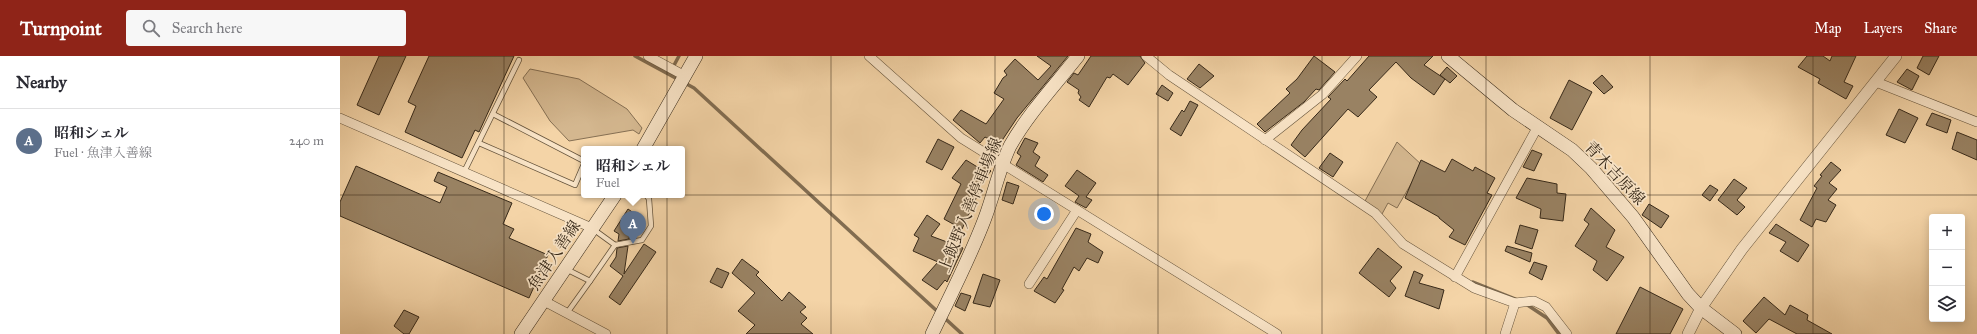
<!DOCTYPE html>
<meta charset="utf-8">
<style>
:root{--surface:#fff;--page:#f7f7f7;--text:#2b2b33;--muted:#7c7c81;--line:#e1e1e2;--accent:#8f2418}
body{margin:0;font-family:"IM FELL Great Primer","Noto Serif JP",serif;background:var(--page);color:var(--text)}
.controls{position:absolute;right:12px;bottom:12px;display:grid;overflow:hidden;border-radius:4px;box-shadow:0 2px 10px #0003}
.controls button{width:36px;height:36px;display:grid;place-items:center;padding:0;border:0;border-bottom:1px solid var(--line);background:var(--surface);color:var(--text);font:20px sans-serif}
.you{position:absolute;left:704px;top:158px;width:14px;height:14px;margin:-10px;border:3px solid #fff;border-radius:50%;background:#1a73e8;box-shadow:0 0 0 6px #1a73e833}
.badge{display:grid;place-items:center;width:26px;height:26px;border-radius:50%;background:var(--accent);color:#fff;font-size:13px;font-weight:700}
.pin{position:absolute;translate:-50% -33px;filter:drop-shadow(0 1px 2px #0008)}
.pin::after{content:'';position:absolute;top:21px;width:14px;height:12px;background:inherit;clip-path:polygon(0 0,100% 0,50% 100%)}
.popup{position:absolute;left:241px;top:90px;width:104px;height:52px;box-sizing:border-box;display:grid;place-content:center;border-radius:4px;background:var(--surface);filter:drop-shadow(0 1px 3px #0005);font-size:13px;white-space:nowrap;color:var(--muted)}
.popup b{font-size:15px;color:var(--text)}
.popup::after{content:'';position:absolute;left:50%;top:100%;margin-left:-8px;border:8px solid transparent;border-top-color:var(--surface)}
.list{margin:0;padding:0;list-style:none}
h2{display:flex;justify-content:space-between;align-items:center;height:52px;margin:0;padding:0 16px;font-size:17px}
h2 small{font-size:13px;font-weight:400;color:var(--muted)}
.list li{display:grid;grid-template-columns:26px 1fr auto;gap:12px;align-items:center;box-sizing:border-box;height:64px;padding:0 16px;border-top:1px solid var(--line)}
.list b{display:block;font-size:15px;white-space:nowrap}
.list p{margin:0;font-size:13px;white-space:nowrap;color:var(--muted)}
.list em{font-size:13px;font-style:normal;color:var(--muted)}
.icon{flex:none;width:22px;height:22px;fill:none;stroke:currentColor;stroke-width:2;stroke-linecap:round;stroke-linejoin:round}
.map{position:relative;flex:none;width:1637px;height:278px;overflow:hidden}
header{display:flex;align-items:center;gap:24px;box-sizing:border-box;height:56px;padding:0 20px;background:var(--accent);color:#fff}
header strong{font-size:19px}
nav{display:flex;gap:22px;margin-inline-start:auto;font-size:14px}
.search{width:280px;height:36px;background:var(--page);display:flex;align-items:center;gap:10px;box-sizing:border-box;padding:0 14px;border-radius:4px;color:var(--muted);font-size:15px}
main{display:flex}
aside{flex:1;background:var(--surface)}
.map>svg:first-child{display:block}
.green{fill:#d4b78f;stroke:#867054}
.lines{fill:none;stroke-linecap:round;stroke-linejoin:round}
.stream{stroke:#826d51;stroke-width:3.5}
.building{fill:#998263;stroke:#372919}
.service-casing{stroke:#66543c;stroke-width:6}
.minor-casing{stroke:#66543c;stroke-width:10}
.tertiary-casing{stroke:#66543c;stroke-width:12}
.secondary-casing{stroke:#372919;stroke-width:14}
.service{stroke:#f8e3c6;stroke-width:4.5}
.minor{stroke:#f8e3c6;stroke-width:9}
.tertiary{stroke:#f8e3c6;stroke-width:11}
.secondary{stroke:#f8e3c6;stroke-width:13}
.grid{fill:none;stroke:#372919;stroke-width:1;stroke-opacity:0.55}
.labels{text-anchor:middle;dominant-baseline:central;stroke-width:3.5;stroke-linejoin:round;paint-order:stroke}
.street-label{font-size:16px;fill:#372919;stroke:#f8e3c6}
</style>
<header>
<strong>Turnpoint</strong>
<div class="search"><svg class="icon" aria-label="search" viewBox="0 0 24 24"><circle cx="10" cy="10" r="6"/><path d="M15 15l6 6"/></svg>Search here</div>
<nav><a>Map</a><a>Layers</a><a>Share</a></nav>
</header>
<main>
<aside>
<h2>Nearby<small></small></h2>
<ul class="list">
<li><span class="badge" style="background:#5c6f8a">A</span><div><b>昭和シェル</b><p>Fuel · 魚津入善線</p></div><em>240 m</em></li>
</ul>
</aside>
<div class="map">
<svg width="1637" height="278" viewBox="0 0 1637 278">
<rect width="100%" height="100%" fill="#f4d4a7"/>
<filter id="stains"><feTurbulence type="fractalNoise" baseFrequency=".005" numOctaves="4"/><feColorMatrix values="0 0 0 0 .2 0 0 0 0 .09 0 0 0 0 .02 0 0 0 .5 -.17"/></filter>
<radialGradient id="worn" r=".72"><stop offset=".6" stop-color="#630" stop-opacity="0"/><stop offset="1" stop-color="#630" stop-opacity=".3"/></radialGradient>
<g class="green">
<polygon points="190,13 239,23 287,53 302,72 299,78 293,74 229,85 210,65 183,22"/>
<polygon points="1057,86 1082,109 1057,152 1048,147 1042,158 1025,145"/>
</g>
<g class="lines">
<g class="stream">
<polyline points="295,0 354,32 622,278"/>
<polyline points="332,13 339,0"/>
<polyline points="1133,226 1178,244"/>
<polyline points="1186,248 1207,262 1219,278"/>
</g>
</g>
<g class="building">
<polygon points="39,0 66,0 39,59 17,49"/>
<polygon points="89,0 174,0 139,76 135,74 122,102 65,76 76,50 68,46"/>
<polygon points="697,0 728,0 677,62 659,89 645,81 640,87 613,64 621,54 646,68 664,43 654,37 663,22 667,19 664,15 675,3 698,24 711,10"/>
<polygon points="751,0 800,0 805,7 788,29 773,18 770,22 767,21 749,51 739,44 741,41 738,37 739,34 727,26 734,17 738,19"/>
<polygon points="974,0 995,16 979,34 976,33 964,46 925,76 917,68 950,37 946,33 957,23"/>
<polygon points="1029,0 1093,0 1084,9 1105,23 1094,39 1071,22 1056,6 1029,34 1037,41 1018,61 1008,53 965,101 951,89 962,74 991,43 988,41 1005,23 1007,25"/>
<polygon points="1467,0 1483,0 1490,5 1492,0 1516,0 1504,26 1513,30 1506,43 1478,27 1480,23 1458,11"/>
<polygon points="1583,0 1599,0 1589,19 1577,12"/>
<polygon points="859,8 874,20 860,32 847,23"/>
<polygon points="1107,11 1117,20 1110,27 1100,19"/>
<polygon points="1567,13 1579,20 1572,34 1557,26"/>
<polygon points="1262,19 1273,31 1264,38 1253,27"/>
<polygon points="1229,24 1252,36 1232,74 1210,62"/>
<polygon points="822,29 833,37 828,45 816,38"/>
<polygon points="850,45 858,49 841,80 830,73 842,54 844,56"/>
<polygon points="1559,53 1578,62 1565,87 1546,79"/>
<polygon points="1592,57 1611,64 1607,77 1586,69"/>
<polygon points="1617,76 1637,84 1637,104 1612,93"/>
<polygon points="685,82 698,87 693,96 700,101 695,110 708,119 703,126 676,109 681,100 677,97"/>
<polygon points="598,83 614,91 602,114 586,106"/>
<polygon points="1192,94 1202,98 1194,115 1183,111"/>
<polygon points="990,97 1003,106 993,121 979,112"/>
<polygon points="1112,103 1133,115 1135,111 1155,122 1147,137 1152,139 1125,189 1109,181 1114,174 1099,162 1099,161 1065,142 1081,104 1105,116"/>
<polygon points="626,104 639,112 641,108 651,115 637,131 640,134 622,173 604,163 621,128 612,122"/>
<polygon points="1491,106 1501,114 1489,127 1497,133 1488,144 1496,149 1486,166 1476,163 1472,171 1460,164 1477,132 1474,130 1482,120 1480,119"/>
<polygon points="16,110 100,147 107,131 94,125 98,116 172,147 163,168 174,173 169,182 208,199 189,242 0,160 0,146"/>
<polygon points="737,114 756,127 746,141 752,144 746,152 735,146 739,140 725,130"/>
<polygon points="1187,122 1217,128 1217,137 1226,138 1223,165 1200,162 1201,153 1176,142"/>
<polygon points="1394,123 1407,132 1397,144 1405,151 1397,159 1378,144"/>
<polygon points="667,126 679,130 673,148 662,144"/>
<polygon points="1370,129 1378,134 1370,145 1362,139"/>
<polygon points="1309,148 1329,160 1321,172 1302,159"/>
<polygon points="1251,152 1275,174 1266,191 1284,201 1267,225 1253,214 1257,205 1235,190 1249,168 1244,164"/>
<polygon points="288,153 298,160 291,172 289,183 278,185 279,178 274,175"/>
<polygon points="587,159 600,168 591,180 623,192 607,226 605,224 597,234 582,224 598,206 573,195 579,182 574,179"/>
<polygon points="1436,168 1469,189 1458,206 1440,195 1446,186 1429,177"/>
<polygon points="1180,169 1198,174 1192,193 1175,187"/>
<polygon points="736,172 751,178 748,186 763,196 758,207 747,202 739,215 734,211 722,233 724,234 715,247 694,235 704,221 707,223"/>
<polygon points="304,188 316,196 280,249 269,241 283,220 270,210 276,201 277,192 288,190 284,218"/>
<polygon points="1167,190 1192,197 1190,206 1165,195"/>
<polygon points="1038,192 1062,211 1050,225 1056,232 1049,241 1019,217"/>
<polygon points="402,203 419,216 416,219 442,245 449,236 466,251 460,256 467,262 461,268 473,278 406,278 415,269 398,255 415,237 392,217"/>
<polygon points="1194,206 1207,210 1202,224 1189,217"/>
<polygon points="377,212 389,217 382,232 370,226"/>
<polygon points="1074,215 1083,219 1079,227 1104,234 1099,253 1065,240"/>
<polygon points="643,218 660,224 650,251 633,247"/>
<polygon points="1300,231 1343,253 1330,278 1276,278"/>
<polygon points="621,237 631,240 625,255 615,250"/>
<polygon points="1424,241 1445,259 1450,249 1468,259 1467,264 1492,278 1457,278 1429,263 1416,277 1403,265"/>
<polygon points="64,254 79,261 69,278 64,278 54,270"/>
</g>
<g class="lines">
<g class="service-casing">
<g id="service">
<polyline points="153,58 244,105"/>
<polyline points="139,87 235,129 244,108"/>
<polyline points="124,116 179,4"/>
<polyline points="253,173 275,189 302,184 311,170 309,143 306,139"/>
<polyline points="226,213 250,225 275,189"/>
<polyline points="227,257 250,225"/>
</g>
</g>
<g class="minor-casing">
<g id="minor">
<polyline points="308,0 345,20"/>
<polyline points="529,0 621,82 937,278"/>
<polyline points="806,0 829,19 1035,157 1063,188 1134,232 1175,247 1165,278"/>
<polyline points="1536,26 1637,66"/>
<polyline points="0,62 252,172"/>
<polyline points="925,84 983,38 1017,0"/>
<polyline points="1115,221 1197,72"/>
<polyline points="689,228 737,154"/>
<polyline points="204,245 266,278"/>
<polyline points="1175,247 1194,245 1206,251 1227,278"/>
</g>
</g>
<g class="tertiary-casing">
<polyline id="tertiary" points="1348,278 1361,252 1402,193 1556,0"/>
</g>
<g class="secondary-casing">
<g id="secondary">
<polyline points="1108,0 1173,54 1232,94 1251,112 1293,161 1348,238 1361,252 1395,278"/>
<polyline points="303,93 356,0"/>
<polyline points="181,278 275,139"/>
<path d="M592 278C610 240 630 202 645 162 654 138 659 113 670 90 688 58 715 29 738 0"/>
</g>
</g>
<use href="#service" class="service"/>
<use href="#minor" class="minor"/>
<use href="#tertiary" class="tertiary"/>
<use href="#secondary" class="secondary"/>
</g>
<path class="grid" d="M164 0V278M327 0V278M491 0V278M655 0V278M818 0V278M982 0V278M1146 0V278M1310 0V278M1473 0V278M0 139H1637"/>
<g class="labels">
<g class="street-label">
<text transform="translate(1275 117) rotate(47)">青木吉原線</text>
<text transform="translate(630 149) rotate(-68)">上飯野入善停車場線</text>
<text transform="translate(214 199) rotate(-56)">魚津入善線</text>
</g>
</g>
<rect width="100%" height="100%" filter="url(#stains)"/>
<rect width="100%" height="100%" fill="url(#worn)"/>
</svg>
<div class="controls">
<button>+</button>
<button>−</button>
<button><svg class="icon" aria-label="layers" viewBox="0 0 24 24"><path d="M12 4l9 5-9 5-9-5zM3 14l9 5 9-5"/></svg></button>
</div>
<div class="you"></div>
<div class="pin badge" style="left:293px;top:188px;background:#5c6f8a">A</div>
<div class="popup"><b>昭和シェル</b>Fuel</div>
</div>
</main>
